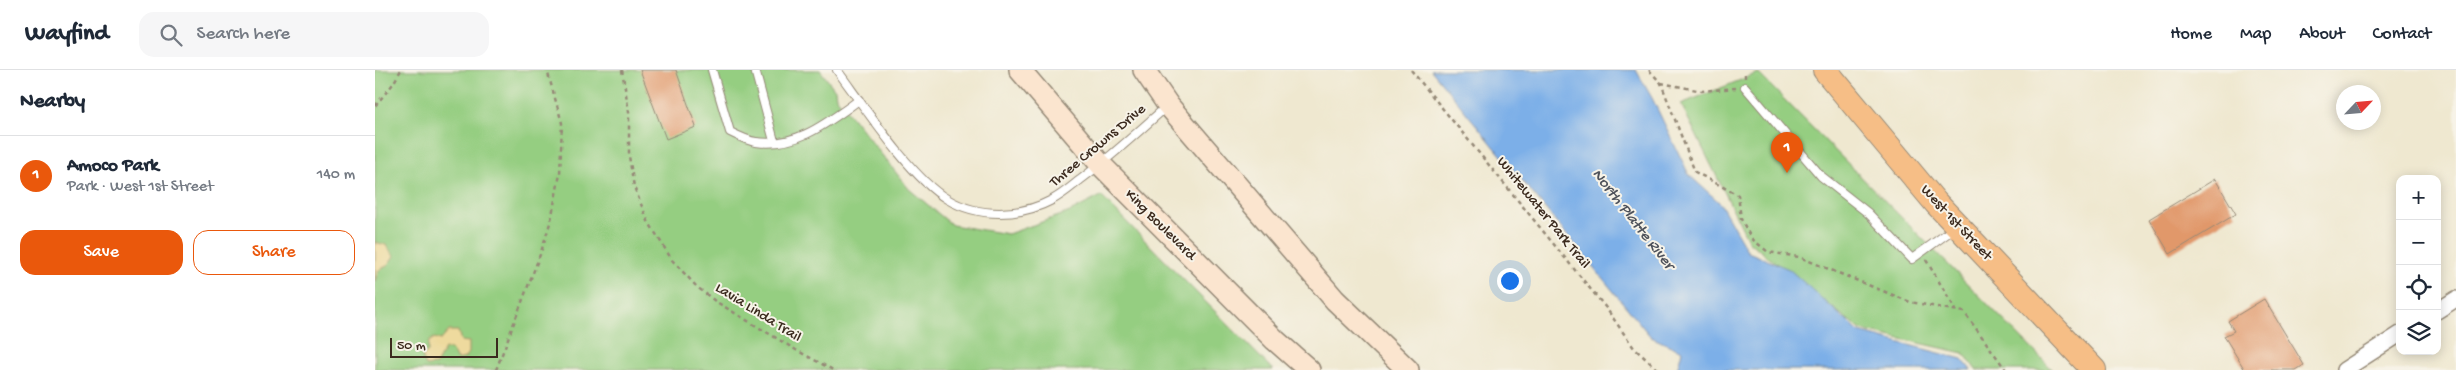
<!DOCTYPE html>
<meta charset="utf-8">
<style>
:root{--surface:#fff;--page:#f6f6f7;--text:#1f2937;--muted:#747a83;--line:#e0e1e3;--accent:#ea580c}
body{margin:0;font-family:"Gochi Hand",sans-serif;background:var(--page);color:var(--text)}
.controls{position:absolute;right:15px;bottom:15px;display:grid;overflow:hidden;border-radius:10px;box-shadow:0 2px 12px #0003}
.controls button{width:45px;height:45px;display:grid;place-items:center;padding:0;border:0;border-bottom:1px solid var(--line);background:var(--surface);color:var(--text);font:25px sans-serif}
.compass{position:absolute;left:1961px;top:15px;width:45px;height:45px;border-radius:50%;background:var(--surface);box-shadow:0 2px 12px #0003;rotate:64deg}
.scale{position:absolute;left:15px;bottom:12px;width:108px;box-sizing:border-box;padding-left:5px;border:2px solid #3b2a1e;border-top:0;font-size:14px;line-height:18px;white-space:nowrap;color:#3b2a1e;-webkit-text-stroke:4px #f7f3e8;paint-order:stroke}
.you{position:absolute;left:1134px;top:210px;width:18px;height:18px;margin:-12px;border:4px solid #fff;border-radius:50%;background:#1a73e8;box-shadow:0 0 0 8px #1a73e833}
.badge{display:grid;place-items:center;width:32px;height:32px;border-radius:50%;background:var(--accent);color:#fff;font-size:16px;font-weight:700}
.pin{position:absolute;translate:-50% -41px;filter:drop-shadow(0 1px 2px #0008)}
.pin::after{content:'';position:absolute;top:26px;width:18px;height:15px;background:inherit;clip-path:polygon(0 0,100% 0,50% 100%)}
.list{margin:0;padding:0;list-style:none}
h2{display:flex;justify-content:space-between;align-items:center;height:65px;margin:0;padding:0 20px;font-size:21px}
h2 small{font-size:16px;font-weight:400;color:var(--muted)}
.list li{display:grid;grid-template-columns:32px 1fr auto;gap:15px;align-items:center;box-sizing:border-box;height:80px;padding:0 20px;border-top:1px solid var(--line)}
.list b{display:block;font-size:19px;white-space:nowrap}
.list p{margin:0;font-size:16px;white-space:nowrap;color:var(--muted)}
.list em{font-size:16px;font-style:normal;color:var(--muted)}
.actions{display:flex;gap:10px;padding:15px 20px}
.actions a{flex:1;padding:11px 0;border:1px solid var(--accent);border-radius:15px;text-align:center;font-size:18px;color:var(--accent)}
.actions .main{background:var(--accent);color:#fff}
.icon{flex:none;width:28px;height:28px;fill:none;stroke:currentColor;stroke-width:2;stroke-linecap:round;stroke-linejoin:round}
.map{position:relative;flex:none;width:2081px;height:300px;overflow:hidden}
header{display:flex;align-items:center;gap:30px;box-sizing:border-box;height:70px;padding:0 25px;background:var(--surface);border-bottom:1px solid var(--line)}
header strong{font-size:24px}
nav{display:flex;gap:28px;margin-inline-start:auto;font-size:18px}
.search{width:350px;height:45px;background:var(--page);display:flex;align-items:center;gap:12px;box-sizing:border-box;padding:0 18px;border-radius:15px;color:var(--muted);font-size:19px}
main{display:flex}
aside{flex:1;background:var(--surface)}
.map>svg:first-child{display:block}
.green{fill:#95ce81;stroke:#687c50}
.sand{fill:#eeda9e;stroke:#94825e}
.water{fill:#7bafe8;stroke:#5b6c83}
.building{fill:#e1986a}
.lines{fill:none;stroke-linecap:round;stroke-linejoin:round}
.lane-casing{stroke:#958977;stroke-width:10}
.street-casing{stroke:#958977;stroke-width:18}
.secondary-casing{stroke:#958977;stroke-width:24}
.primary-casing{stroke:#958977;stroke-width:26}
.path{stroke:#958977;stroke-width:2.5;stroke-dasharray:4 4;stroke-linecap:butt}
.lane{stroke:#fff;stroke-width:8}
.street{stroke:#fff;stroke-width:15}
.secondary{stroke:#fbe5cf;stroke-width:21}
.primary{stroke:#f6be86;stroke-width:24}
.labels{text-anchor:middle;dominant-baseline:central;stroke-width:4;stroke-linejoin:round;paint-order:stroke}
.street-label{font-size:15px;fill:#3b2a1e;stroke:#f7f3e8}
.water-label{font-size:16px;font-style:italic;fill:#4e525b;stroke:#f7f3e8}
</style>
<header>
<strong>Wayfind</strong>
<div class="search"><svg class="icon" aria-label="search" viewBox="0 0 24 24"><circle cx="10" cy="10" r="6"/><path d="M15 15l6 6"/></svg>Search here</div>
<nav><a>Home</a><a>Map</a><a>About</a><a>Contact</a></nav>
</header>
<main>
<aside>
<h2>Nearby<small></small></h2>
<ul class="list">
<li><span class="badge">1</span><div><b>Amoco Park</b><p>Park · West 1st Street</p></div><em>140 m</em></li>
</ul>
<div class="actions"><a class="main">Save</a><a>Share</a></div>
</aside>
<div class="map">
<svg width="2081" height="300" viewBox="0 0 2081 300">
<rect width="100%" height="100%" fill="#f7f3e8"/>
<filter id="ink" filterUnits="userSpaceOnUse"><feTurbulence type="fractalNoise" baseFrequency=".02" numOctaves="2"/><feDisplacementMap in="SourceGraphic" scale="10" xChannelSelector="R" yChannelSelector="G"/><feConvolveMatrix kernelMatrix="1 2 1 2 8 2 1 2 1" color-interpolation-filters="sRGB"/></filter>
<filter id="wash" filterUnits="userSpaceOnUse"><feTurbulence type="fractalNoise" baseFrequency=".0096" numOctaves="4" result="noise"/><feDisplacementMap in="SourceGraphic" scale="20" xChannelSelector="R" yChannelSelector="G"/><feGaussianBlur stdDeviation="1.12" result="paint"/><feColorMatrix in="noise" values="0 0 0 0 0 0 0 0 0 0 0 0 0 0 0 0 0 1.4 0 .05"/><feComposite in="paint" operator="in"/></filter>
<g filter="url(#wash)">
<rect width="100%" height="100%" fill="#efe8d0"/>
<g class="green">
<polygon points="0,0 445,0 460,20 461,27 534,119 577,155 633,164 695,142 726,126 898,300 0,300"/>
<polygon points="1383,3 1678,300 1601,300 1589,283 1486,260 1374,172 1306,34"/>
</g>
<g class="sand">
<polygon points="0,172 11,175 19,186 12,196 4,200 0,211"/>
<polygon points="74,261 83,261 86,271 94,272 94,283 90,288 82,290 76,279 70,279 61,295 51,296 47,286 53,281 54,272 59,268 66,270"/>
</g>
<polygon class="water" points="1056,0 1261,0 1277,28 1314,105 1345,133 1373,182 1414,199 1484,262 1587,289 1596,300 1302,300 1307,281 1276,267"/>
<g id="blocks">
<g class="building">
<polygon points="265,0 301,0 321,57 291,69"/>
<polygon points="1840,109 1861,144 1795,184 1774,149"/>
<polygon points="1889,229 1929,295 1921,300 1870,300 1849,266 1859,261 1853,251"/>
</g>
</g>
</g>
<g filter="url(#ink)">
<use href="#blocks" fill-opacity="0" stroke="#958977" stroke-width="1"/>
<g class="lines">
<g class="lane-casing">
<g id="lane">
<path d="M337 0 355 62C363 66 373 71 381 72 422 78 453 52 484 30"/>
<polyline points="380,0 399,71"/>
<path d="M462 0C488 35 536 108 572 129 604 148 645 147 677 130 687 125 696 117 705 110 735 88 763 62 791 37"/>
<polyline points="1370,17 1446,106 1493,143 1537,189 1581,157"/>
</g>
</g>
<g class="street-casing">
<g id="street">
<polyline points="2062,241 2081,229"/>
<polyline points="1969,300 2025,264"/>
</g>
</g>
<g class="secondary-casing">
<g id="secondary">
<polyline points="645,0 726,95 900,270 934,300"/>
<polyline points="769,0 793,35 960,230 1033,300"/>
</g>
</g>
<g class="primary-casing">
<polyline id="primary" points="1450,0 1561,133 1719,300"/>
</g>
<g class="path">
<polyline points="247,0 254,42 254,86 259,117 273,151 297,190 322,217 340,231 421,280 458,300"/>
<polyline points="1036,0 1231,238 1259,278 1283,300"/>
<polyline points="1274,0 1286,13 1320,102 1363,125 1366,149 1376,168 1393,182 1424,187 1535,232 1589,242 1631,300"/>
<polyline points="1370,8 1370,0"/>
<polyline points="1286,13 1327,21 1361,18"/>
<polyline points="0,36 18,14 26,0"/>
<polyline points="1551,190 1581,240"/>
<polyline points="121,300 166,182 176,150 185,104 187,53 172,0"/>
</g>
<use href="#lane" class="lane"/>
<use href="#street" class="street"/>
<use href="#secondary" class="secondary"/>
<use href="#primary" class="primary"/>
</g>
</g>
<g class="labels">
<g class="street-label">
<text transform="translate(723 76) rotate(-40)">Three Crowns Drive</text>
<text transform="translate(1168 143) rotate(51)">Whitewater Park Trail</text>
<text transform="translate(1581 153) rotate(47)">West 1st Street</text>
<text transform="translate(785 155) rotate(45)">King Boulevard</text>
<text transform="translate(383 243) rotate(32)">Lavia Linda Trail</text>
</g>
<g class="water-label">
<text transform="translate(1257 150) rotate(52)">North Platte River</text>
</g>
</g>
</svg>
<div class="controls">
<button>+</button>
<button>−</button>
<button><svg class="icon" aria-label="locate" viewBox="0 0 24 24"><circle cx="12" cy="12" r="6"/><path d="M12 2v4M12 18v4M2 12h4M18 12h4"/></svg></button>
<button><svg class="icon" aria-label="layers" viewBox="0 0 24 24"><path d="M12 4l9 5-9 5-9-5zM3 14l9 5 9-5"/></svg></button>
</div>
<svg class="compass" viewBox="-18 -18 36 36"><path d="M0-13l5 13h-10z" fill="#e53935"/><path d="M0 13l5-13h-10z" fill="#747a83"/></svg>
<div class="scale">50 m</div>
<div class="you"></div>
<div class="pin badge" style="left:1412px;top:103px">1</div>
</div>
</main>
